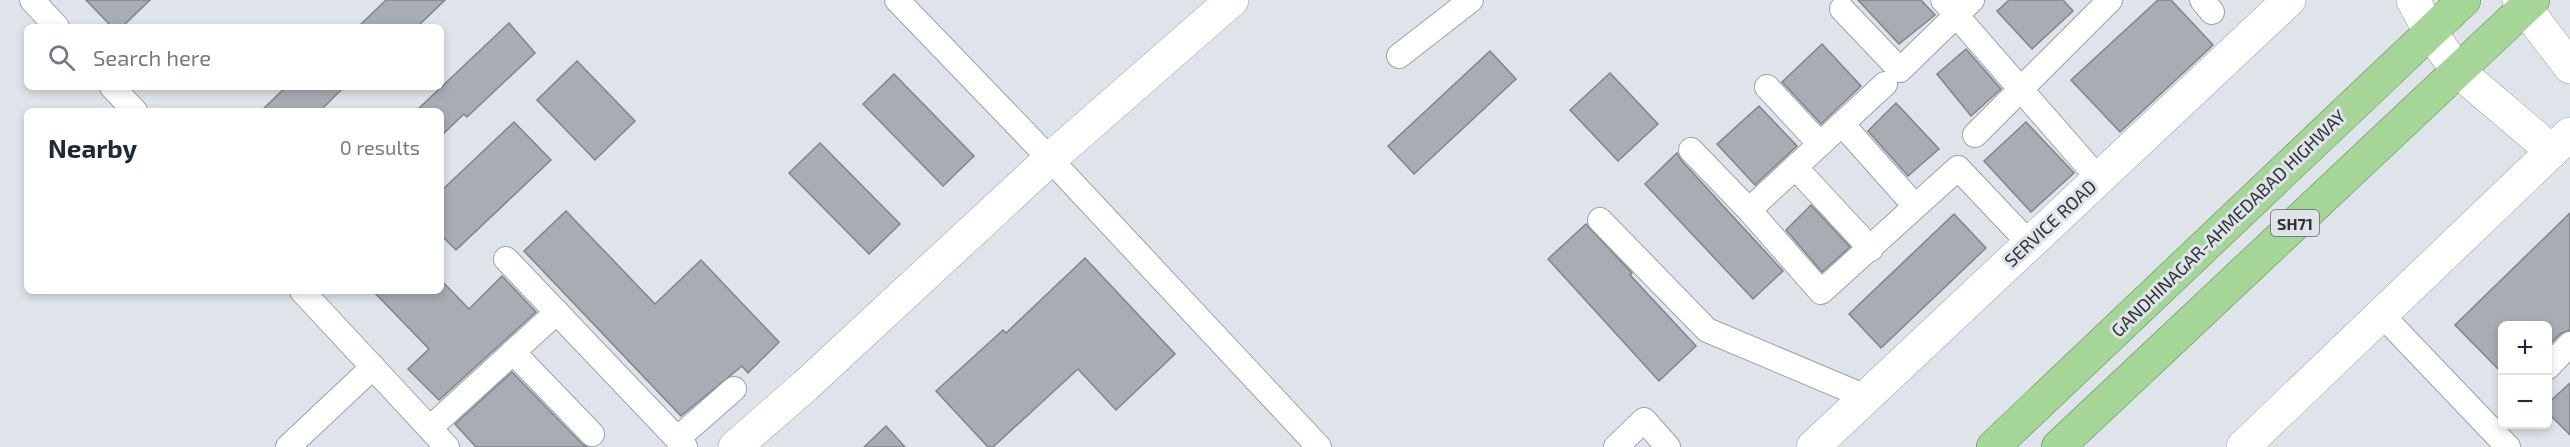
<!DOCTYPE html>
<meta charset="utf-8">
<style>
:root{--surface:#fff;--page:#f6f6f7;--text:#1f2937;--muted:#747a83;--line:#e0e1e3}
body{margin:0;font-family:"Exo 2",sans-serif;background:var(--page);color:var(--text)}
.controls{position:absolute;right:18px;bottom:18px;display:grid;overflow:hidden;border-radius:9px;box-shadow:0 3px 9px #0003}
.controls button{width:54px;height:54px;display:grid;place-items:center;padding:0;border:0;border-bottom:2px solid var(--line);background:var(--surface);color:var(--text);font:30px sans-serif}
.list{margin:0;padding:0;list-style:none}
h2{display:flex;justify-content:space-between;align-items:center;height:78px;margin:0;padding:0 24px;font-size:26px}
h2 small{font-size:20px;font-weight:400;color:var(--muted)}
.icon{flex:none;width:33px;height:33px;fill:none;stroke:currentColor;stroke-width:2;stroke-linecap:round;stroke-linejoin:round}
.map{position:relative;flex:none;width:2570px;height:447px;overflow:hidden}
.search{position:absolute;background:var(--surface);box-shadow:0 3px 9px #0003;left:24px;top:24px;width:420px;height:66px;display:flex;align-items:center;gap:15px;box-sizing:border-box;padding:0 21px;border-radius:9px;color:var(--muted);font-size:22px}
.panel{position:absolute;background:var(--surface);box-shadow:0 3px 9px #0003;left:24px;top:108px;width:420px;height:186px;border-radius:9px}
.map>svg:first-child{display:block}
.building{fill:#a7adb2;stroke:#7f8589;stroke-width:1.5}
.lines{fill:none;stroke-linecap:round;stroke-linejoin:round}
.street-casing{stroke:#9ca2a7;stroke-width:26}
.secondary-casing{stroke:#9ca2a7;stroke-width:34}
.primary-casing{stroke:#568a47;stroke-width:34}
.street{stroke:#fff;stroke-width:24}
.secondary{stroke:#fff;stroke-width:33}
.primary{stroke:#a6d697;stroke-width:33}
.labels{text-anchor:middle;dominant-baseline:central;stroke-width:6;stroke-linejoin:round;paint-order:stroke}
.shield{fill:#dee4e9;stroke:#64676a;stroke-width:1.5}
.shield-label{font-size:16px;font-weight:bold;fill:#303234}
.street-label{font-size:18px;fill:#303234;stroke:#dee4e9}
</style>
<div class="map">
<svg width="2570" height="447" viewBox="0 0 2570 447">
<rect width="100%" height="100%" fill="#dee4e9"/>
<g class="building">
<polygon points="86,0 150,0 122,27 112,27"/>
<polygon points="386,0 445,0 417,27 358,27"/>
<polygon points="1858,0 1921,0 1935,15 1899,44"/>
<polygon points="2009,0 2063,0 2073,11 2032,49 1997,11"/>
<polygon points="2158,0 2171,0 2213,45 2120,132 2071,80"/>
<polygon points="509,23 535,53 467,117 464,114 441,136 441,111 416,111"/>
<polygon points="1822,44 1861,86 1821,124 1782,82"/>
<polygon points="1966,49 2001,89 1971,116 1937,74"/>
<polygon points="1490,51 1516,79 1414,174 1388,146"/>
<polygon points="577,61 635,121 595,160 537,100"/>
<polygon points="1610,73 1658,124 1618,161 1570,110"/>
<polygon points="894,74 974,156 943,186 863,104"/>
<polygon points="286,87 344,87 320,111 261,111"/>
<polygon points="1896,103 1939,149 1908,176 1868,131"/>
<polygon points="1759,106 1797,146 1755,185 1717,144"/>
<polygon points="514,122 551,160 456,250 441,235 441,191"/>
<polygon points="2026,122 2074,173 2031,212 1984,161"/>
<polygon points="820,143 900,224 869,254 789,173"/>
<polygon points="1677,153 1681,160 1783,271 1753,299 1645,184"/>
<polygon points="1811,205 1850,247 1822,272 1786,230"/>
<polygon points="566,211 655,304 701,260 779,342 748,373 742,366 681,416 524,251"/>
<polygon points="2570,213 2570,330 2560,334 2547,347 2547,326 2502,326 2502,373 2455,325"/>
<polygon points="1954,214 1986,248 1881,348 1849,314"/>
<polygon points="1586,224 1632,273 1630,275 1696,346 1659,381 1548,259"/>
<polygon points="1085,258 1175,354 1116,410 1078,369 993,447 988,447 936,391 1003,330 1006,333"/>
<polygon points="502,276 536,312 439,400 408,369 429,349 373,291 441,291 441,280 469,309"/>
<polygon points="512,372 582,444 587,447 476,447 455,424"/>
<polygon points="2570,383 2570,435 2547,412 2547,404"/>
<polygon points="886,426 905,447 864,447"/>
</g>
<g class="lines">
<g class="street-casing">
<g id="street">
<polyline points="32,0 57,27"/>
<polyline points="897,0 1050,159 1319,447"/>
<polyline points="1943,0 2098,178"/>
<polyline points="2202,0 2212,12"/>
<polyline points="1842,9 1900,70 1972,0"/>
<polyline points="1399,56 1471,0"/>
<polyline points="1885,84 1749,210 1821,292 1958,168 2029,243"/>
<polyline points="112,87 135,111"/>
<polyline points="1767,87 1820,144"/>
<polyline points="1842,124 1915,206"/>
<polyline points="1975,135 2110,0"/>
<polyline points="1691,150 1749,210"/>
<polyline points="1795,167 1871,249"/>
<polyline points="1600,220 1707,330 1866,397"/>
<polyline points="506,259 685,447"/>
<polyline points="302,291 447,447"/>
<polyline points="2381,314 2508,447"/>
<polyline points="513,352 592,434"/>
<polyline points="2548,367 2570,344"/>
<polyline points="430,428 557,312"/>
<polyline points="677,439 734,389"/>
<polyline points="288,447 373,367"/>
<polyline points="1616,447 1644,420 1668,447"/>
</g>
</g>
<g class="secondary-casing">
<g id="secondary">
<polyline points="2413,0 2430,32 2458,71 2552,151"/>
<polyline points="2519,0 2570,67"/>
<polyline points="735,447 805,386 1050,159 1232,0"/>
<polyline points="1813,447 2289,0"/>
<polyline points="2243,447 2570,134"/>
</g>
</g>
<g class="primary-casing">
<g id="primary">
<polyline points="1993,447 2464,0"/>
<polyline points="2058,447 2533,0"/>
</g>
</g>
<use href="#street" class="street"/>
<use href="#secondary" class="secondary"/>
<use href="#primary" class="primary"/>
</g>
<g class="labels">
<rect class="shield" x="2271" y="210" width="48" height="26" rx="4.5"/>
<g class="shield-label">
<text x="2295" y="223">SH71</text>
</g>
<g class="street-label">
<text transform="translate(2050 223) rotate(-43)">SERVICE ROAD</text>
<text transform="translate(2228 223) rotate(-44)">GANDHINAGAR-AHMEDABAD HIGHWAY</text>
</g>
</g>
</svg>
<div class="controls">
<button>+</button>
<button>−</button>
</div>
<div class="search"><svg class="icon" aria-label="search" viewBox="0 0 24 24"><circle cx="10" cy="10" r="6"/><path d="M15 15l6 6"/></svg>Search here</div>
<section class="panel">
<h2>Nearby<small>0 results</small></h2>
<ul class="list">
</ul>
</section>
</div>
